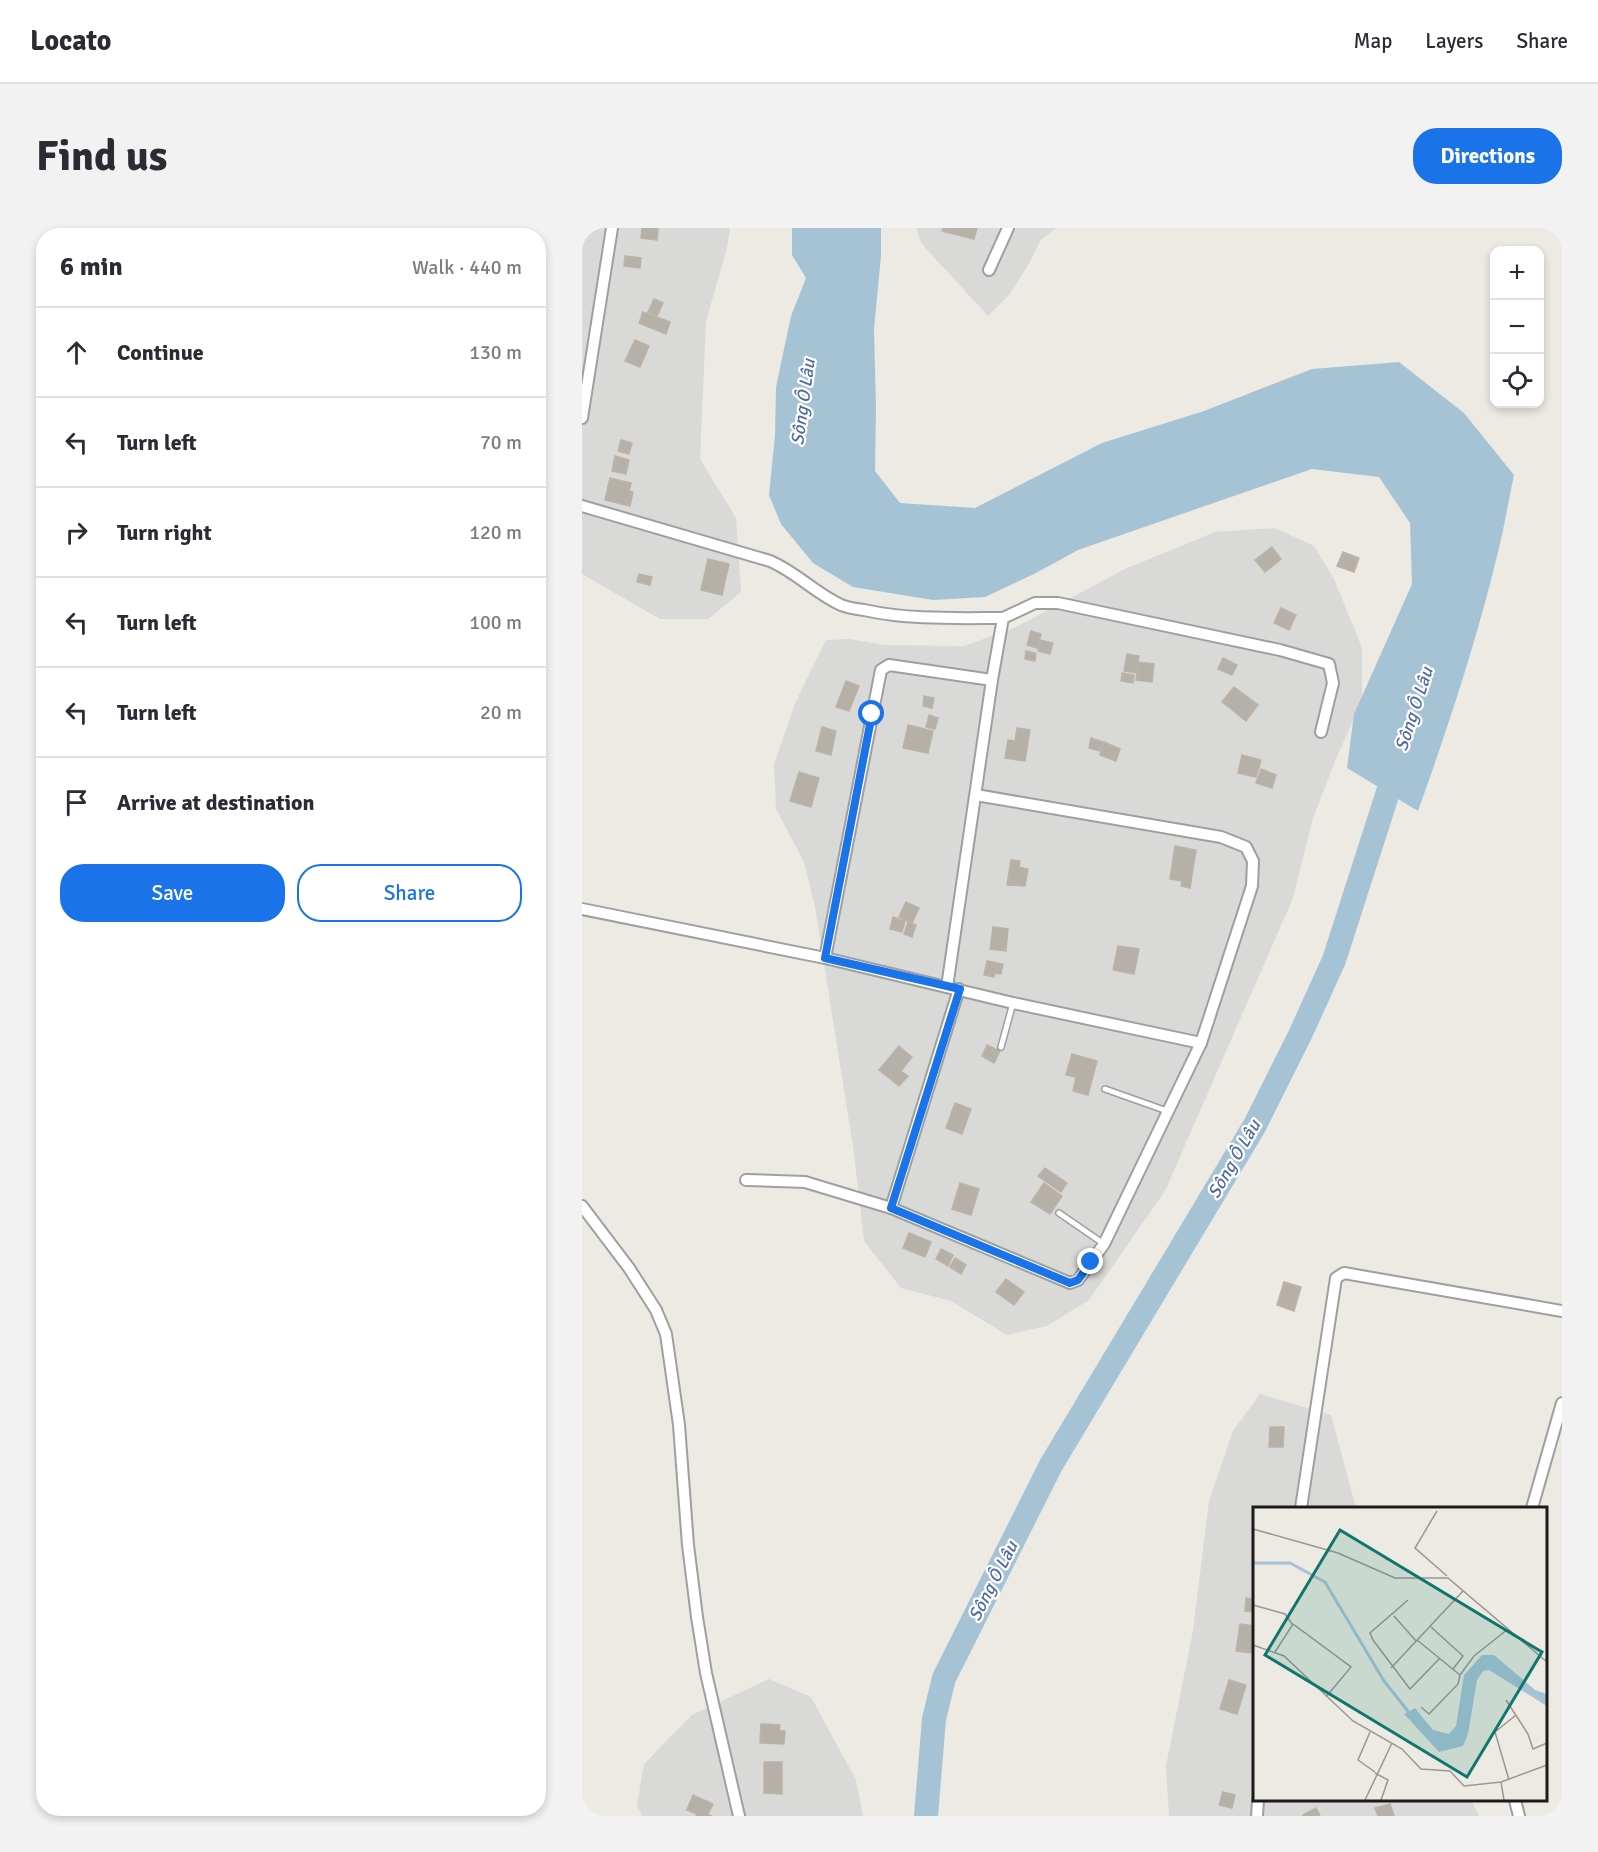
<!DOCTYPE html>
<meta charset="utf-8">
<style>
:root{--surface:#fff;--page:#f2f2f3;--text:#2b2b33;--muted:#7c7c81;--line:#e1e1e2;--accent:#1a73e8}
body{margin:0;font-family:Signika,sans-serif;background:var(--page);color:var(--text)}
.controls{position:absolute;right:18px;top:18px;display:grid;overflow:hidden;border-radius:12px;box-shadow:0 3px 9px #0003}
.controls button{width:54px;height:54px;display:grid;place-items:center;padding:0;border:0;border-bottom:2px solid var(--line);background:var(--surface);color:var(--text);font:30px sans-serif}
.stop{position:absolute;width:18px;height:18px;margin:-14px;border:4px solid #1a73e8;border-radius:50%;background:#fff}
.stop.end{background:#1a73e8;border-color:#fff;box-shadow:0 2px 6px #0008}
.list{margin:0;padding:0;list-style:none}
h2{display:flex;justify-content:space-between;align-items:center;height:78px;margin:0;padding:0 24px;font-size:26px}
h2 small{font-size:20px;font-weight:400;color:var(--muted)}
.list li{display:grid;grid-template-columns:39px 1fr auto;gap:18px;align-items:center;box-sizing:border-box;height:90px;padding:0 24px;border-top:2px solid var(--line)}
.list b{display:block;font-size:22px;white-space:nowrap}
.list em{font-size:20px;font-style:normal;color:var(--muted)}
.actions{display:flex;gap:12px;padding:18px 24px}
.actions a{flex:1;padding:14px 0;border:2px solid var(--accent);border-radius:24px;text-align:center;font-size:21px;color:var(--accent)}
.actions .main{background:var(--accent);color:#fff}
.icon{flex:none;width:33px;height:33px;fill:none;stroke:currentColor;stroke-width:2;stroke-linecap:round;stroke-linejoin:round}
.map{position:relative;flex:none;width:980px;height:1588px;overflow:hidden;border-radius:24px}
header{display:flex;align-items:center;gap:36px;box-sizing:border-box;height:84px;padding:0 30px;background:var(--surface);border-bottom:2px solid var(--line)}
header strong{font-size:28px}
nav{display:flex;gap:33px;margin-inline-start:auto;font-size:21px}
.intro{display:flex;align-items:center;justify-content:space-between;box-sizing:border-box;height:144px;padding:0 36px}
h1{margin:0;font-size:42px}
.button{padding:15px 27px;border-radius:24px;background:var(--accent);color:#fff;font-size:21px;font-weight:700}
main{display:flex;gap:36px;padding:0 36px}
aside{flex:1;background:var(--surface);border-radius:24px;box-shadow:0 3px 9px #0003}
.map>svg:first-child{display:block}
.residential{fill:#d9d9d8}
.water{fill:#a6c3d6}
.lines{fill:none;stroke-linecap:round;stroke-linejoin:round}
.river{stroke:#a6c3d6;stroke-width:24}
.building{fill:#b5b0a8;stroke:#bcb3a6;stroke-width:1.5}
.service-casing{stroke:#9f9f9f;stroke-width:8}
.minor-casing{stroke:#9f9f9f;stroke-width:14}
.service{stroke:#fff;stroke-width:5}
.minor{stroke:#fff;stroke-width:10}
.route{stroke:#1a73e8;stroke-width:8}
.labels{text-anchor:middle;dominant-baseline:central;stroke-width:4.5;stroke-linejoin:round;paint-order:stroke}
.water-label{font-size:18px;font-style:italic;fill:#526ca1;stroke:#fff}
.inset-river{fill:none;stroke:#a6c3d6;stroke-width:3}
.inset-road{fill:none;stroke:#989792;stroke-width:1.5}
.view{fill:#0f766e;fill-opacity:0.15;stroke:#0f766e;stroke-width:3}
.inset-edge{fill:none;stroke:#1b1b1b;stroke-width:3}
</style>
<header>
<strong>Locato</strong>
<nav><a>Map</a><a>Layers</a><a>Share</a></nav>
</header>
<div class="intro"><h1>Find us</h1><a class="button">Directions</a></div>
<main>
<aside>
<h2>6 min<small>Walk · 440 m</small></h2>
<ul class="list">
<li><svg class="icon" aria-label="ahead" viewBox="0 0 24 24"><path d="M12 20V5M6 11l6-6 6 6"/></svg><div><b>Continue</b></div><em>130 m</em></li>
<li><svg class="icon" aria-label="left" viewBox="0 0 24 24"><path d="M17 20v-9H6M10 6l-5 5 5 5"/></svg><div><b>Turn left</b></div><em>70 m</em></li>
<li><svg class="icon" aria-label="right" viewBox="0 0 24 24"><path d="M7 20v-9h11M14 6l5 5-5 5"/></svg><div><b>Turn right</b></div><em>120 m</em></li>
<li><svg class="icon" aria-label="left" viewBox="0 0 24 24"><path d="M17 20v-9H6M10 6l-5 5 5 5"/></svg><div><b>Turn left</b></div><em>100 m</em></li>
<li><svg class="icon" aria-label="left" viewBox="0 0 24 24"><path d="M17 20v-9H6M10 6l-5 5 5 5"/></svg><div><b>Turn left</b></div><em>20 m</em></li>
<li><svg class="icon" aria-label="arrive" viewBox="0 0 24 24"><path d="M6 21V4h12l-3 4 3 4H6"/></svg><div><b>Arrive at destination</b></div></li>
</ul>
<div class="actions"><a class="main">Save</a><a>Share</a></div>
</aside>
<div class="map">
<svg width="980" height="1588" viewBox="0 0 980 1588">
<rect width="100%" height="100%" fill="#eceae2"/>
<g class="residential">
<polygon points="0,0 148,0 145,20 124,93 118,231 154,290 159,364 126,391 78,391 0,346"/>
<polygon points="334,0 474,0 458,13 448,34 428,66 406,88 339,15"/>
<polygon points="693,300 732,318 752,351 780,420 780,473 756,526 731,590 711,670 583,963 507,1072 465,1098 425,1107 369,1073 319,1060 282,1013 272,925 233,679 222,634 194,581 192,536 214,473 244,412 267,411 302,417 382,418 432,400 543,341 633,304"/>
<polygon points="678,1166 749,1187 774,1280 672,1280 672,1572 889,1572 897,1588 587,1588 584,1538 611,1403 627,1273 651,1203"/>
<polygon points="187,1451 229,1469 274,1552 281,1588 60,1588 55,1577 62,1536 110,1487"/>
</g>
<path class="water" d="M210 0H299V28L292 101 294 179 293 243 318 275 393 280 520 215 622 183 730 141 817 134 882 185 932 247C926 274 922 302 915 328 894 415 866 499 836 583L765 540 772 486 830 356 828 295 797 249 730 241 496 322 452 346 403 369 351 372 271 359 231 335 199 296 187 267 193 207 194 159 209 88 224 50 210 27Z"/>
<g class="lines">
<polyline class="river" points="344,1588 352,1491 362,1450 469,1237 673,897 718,807 752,732 816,533"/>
</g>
<g class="building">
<polygon points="60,0 76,0 75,12 59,10"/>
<polygon points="361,0 395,0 392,11 360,3"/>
<polygon points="43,28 59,30 58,40 42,38"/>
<polygon points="72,71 81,75 75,88 66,84"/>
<polygon points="61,84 88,94 84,106 57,95"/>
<polygon points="53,112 67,118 58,139 43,133"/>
<polygon points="39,212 50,215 47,226 36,223"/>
<polygon points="33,228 47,232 44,246 30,243"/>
<polygon points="28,250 49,255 47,263 51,264 48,278 23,272"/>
<polygon points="690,319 699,331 683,344 673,332"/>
<polygon points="761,324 777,330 772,344 755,338"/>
<polygon points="126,331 147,336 140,367 119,362"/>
<polygon points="57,346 70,349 68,357 55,354"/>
<polygon points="699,380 714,387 707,402 692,395"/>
<polygon points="449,403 459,406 455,420 445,417"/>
<polygon points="458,412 471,415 468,426 456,423"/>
<polygon points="444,423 454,425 453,433 443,431"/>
<polygon points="545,426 557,428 554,445 542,443"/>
<polygon points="641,430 655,437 650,447 636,441"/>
<polygon points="556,434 572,436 570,454 554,452"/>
<polygon points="540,445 552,447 551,455 539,453"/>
<polygon points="264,453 277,458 267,483 254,479"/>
<polygon points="652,459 676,477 664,493 640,474"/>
<polygon points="342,468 352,470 350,480 341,478"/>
<polygon points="347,487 356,490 353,501 344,499"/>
<polygon points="326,497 351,503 346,525 321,520"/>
<polygon points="240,499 254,503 249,527 234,523"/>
<polygon points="435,500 448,502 443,533 423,530 426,512 433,513"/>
<polygon points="509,510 521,514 518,523 507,520"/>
<polygon points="522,514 538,521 534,533 518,527"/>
<polygon points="660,527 679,532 674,549 656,545"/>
<polygon points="679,541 694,547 690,560 674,555"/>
<polygon points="217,544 237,550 229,579 208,573"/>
<polygon points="593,618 614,622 608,660 599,658 600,653 588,651"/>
<polygon points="429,632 438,633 437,639 446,641 443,658 425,657"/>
<polygon points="324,674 337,680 330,695 317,689"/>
<polygon points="311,689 323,693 320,704 308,701"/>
<polygon points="326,694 334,697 330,709 322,706"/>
<polygon points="411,699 426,701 424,723 408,721"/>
<polygon points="536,718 557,721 552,746 531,742"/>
<polygon points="405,733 421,736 419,746 413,745 412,749 402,747"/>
<polygon points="405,817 418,823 412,835 400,828"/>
<polygon points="317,818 330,829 319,843 326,848 317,858 297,842"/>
<polygon points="490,826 515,833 506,867 491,863 494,849 484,847"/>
<polygon points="373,875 389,881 380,906 364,900"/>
<polygon points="463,940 485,955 479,964 456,948"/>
<polygon points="378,955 397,961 389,987 370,981"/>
<polygon points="462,955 480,968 468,986 449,974"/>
<polygon points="327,1005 349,1014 343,1029 321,1020"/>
<polygon points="359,1021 371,1027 366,1038 354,1031"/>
<polygon points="373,1030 384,1037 379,1046 368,1039"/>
<polygon points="424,1051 442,1064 432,1077 414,1064"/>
<polygon points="702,1054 719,1059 712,1083 695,1077"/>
<polygon points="688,1199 702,1199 701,1219 687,1219"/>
<polygon points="664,1370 672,1371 672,1384 663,1383"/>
<polygon points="658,1396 672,1398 670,1425 654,1423"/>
<polygon points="647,1452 664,1457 655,1486 638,1481"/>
<polygon points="179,1496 198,1497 197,1503 203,1503 202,1516 178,1515"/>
<polygon points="182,1534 200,1534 200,1566 182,1565"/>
<polygon points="641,1564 653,1567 650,1580 637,1577"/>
<polygon points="111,1567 131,1576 126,1586 129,1588 114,1588 115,1586 105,1582"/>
<polygon points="808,1576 812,1588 796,1588 793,1580"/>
<polygon points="734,1580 738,1588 721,1588 721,1587"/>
</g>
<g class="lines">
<g class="service-casing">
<g id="service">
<polyline points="419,819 431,775"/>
<polyline points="523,861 585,883"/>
<polyline points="477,985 522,1016"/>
</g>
</g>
<g class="minor-casing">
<g id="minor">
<polyline points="407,42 426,0"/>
<polyline points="0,190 30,0"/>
<path d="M0 278 188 333C214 344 233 365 259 377 266 380 274 381 282 382 327 392 375 390 421 390"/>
<polyline points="0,681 243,730 431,775 619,815"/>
<polyline points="243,730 299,442 307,437 410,452"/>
<polyline points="365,759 410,452 421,390 453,375 476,375 698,422 747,436 751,455 739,504"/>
<polyline points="164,952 223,954 309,980 488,1055 496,1052 522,1016 619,815 670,658 671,633 664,619 639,609 394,567"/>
<polyline points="0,978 47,1040 74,1082 84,1106 97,1197 106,1317 115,1389 124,1445 157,1588"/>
<polyline points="309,980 377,761"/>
<polyline points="719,1280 754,1050 762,1045 980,1083"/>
<polyline points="950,1280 980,1175"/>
<polyline points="933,1572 937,1588"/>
<polyline points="675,1588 676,1572"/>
</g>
</g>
<use href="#service" class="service"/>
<use href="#minor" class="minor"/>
</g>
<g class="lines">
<polyline class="route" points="290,486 243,730 378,761 309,980 488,1055 496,1052 509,1034"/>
</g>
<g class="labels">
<g class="water-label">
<text transform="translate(221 174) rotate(-82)">Sông Ô Lâu</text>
<text transform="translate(832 481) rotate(-72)">Sông Ô Lâu</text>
<text transform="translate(652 931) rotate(-60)">Sông Ô Lâu</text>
<text transform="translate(411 1353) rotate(-63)">Sông Ô Lâu</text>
</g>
</g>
<g transform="translate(671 1279)">
<rect width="294" height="294" fill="#eceae2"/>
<path d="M229 148H241L282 183 294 187V199L236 163 230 164 224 173 215 227 210 239 186 245 151 207 162 201 180 223 196 227 203 219 211 168Z" fill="#a6c3d6"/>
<path class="inset-river" d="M0 56H37L72 75 131 174 158 208"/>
<path class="inset-road" d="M184 4 162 41 194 69M0 22 85 46 142 71H195L294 155M155 93 117 126 120 133 157 182 187 151M0 98 32 107 39 117M141 109 163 134M178 120 210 149 200 162M164 133 207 168 205 177 176 207 168 200M0 138 31 149 100 214 149 242 168 262 197 264 211 279 248 275 251 293M22 145 40 117 98 160 73 190M138 161 210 84M207 168 221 149 255 122M253 193 275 227 280 242 294 236M117 225 105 253 122 265M122 266 135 273 128 293M256 273 242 225 263 208M248 275 294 258M112 293 139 236"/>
<path class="view" d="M87 23 289 145 214 270 12 148Z"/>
<rect width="294" height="294" class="inset-edge"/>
</g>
</svg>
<div class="controls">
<button>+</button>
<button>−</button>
<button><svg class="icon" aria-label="locate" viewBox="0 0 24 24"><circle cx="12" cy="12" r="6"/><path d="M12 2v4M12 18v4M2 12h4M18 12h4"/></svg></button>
</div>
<div class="stop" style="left:290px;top:486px"></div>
<div class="stop end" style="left:509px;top:1034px"></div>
</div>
</main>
